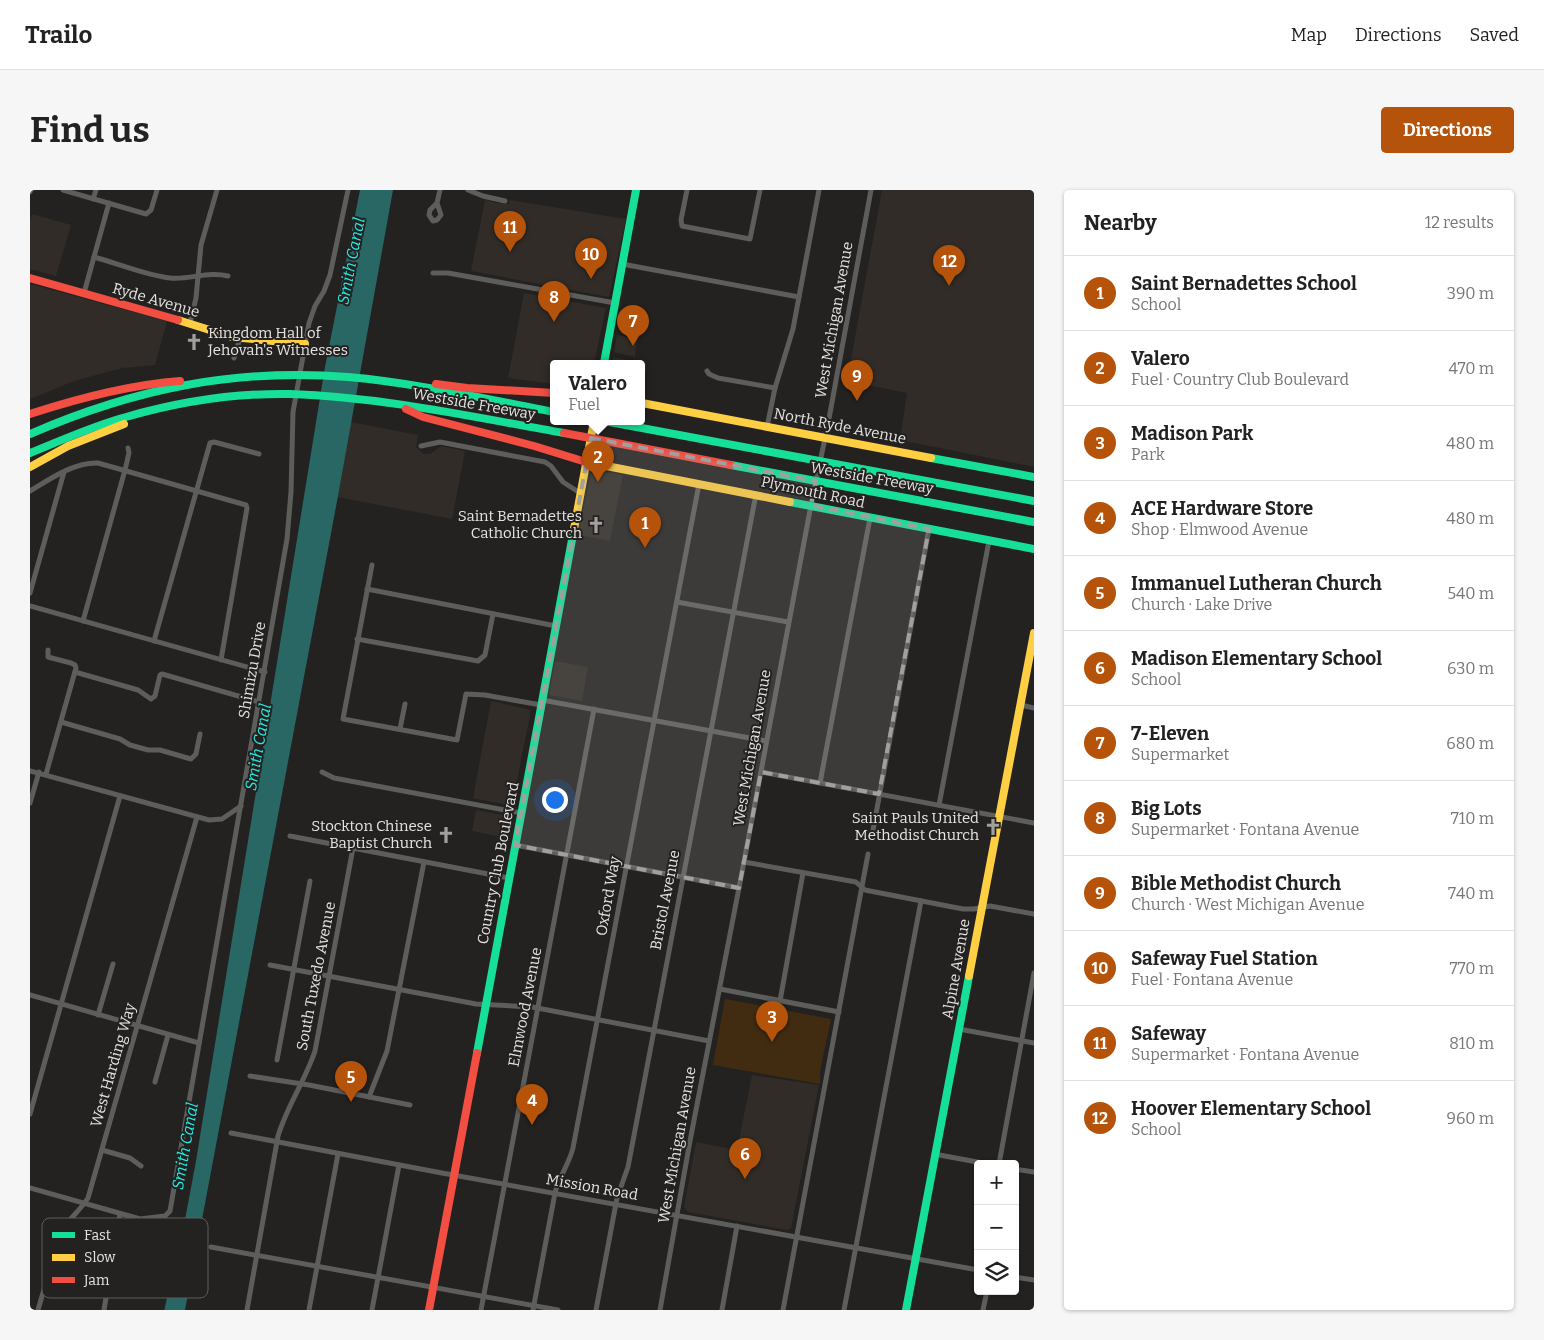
<!DOCTYPE html>
<meta charset="utf-8">
<style>
:root{--surface:#fff;--page:#f6f6f6;--text:#222;--muted:#767676;--line:#e0e0e0;--accent:#b45309}
body{margin:0;font-family:Bitter,serif;background:var(--page);color:var(--text)}
.controls{position:absolute;right:15px;bottom:15px;display:grid;overflow:hidden;border-radius:5px;box-shadow:0 1px 4px #0004}
.controls button{width:45px;height:45px;display:grid;place-items:center;padding:0;border:0;border-bottom:1px solid var(--line);background:var(--surface);color:var(--text);font:25px sans-serif}
.you{position:absolute;left:524px;top:609px;width:18px;height:18px;margin:-12px;border:4px solid #fff;border-radius:50%;background:#1a73e8;box-shadow:0 0 0 8px #1a73e833}
.badge{display:grid;place-items:center;width:32px;height:32px;border-radius:50%;background:var(--accent);color:#fff;font-size:16px;font-weight:700}
.pin{position:absolute;translate:-50% -41px;filter:drop-shadow(0 1px 2px #0008)}
.pin::after{content:'';position:absolute;top:26px;width:18px;height:15px;background:inherit;clip-path:polygon(0 0,100% 0,50% 100%)}
.popup{position:absolute;left:520px;top:170px;width:95px;height:65px;box-sizing:border-box;display:grid;place-content:center;border-radius:5px;background:var(--surface);filter:drop-shadow(0 1px 4px #0005);font-size:16px;white-space:nowrap;color:var(--muted)}
.popup b{font-size:19px;color:var(--text)}
.popup::after{content:'';position:absolute;left:50%;top:100%;margin-left:-10px;border:10px solid transparent;border-top-color:var(--surface)}
.list{margin:0;padding:0;list-style:none}
h2{display:flex;justify-content:space-between;align-items:center;height:65px;margin:0;padding:0 20px;font-size:21px}
h2 small{font-size:16px;font-weight:400;color:var(--muted)}
.list li{display:grid;grid-template-columns:32px 1fr auto;gap:15px;align-items:center;box-sizing:border-box;height:75px;padding:0 20px;border-top:1px solid var(--line)}
.list b{display:block;font-size:19px;white-space:nowrap}
.list p{margin:0;font-size:16px;white-space:nowrap;color:var(--muted)}
.list em{font-size:16px;font-style:normal;color:var(--muted)}
.icon{flex:none;width:28px;height:28px;fill:none;stroke:currentColor;stroke-width:2;stroke-linecap:round;stroke-linejoin:round}
.map{position:relative;flex:none;width:1004px;height:1120px;overflow:hidden;border-radius:5px}
header{display:flex;align-items:center;gap:30px;box-sizing:border-box;height:70px;padding:0 25px;background:var(--surface);border-bottom:1px solid var(--line)}
header strong{font-size:24px}
nav{display:flex;gap:28px;margin-inline-start:auto;font-size:18px}
.intro{display:flex;align-items:center;justify-content:space-between;box-sizing:border-box;height:120px;padding:0 30px}
h1{margin:0;font-size:35px}
.button{padding:12px 22px;border-radius:5px;background:var(--accent);color:#fff;font-size:18px;font-weight:700}
main{display:flex;gap:30px;padding:0 30px}
aside{flex:1;background:var(--surface);border-radius:5px;box-shadow:0 1px 4px #0004}
.map>svg:first-child{display:block}
.built{fill:#312c27}
.green{fill:#412c11}
.water{fill:#286763}
.lines{fill:none;stroke-linecap:round;stroke-linejoin:round}
.canal{stroke:#286763;stroke-width:5}
.street{stroke:#5d5d5c;stroke-width:5}
.fast{stroke:#16e098;stroke-width:8}
.slow{stroke:#ffcf43;stroke-width:8}
.jam{stroke:#f24e42;stroke-width:8}
.marked{fill:#a1a09f;fill-opacity:0.2;stroke:#a1a09f;stroke-width:4;stroke-dasharray:10 6;stroke-linejoin:round}
.labels{text-anchor:middle;dominant-baseline:central;stroke-width:4;stroke-linejoin:round;paint-order:stroke}
.street-label{font-size:15px;fill:#e5e4e3;stroke:#242220}
.poi-label{font-size:15px;fill:#e5e4e3;stroke:#242220;text-anchor:end}
.water-label{font-size:16px;font-style:italic;fill:#22eee5;stroke:#242220}
.key{fill:#242220;stroke:#5e5c5a;stroke-width:1}
.key-label{font-size:14px;fill:#e5e4e3}
</style>
<header>
<strong>Trailo</strong>
<nav><a>Map</a><a>Directions</a><a>Saved</a></nav>
</header>
<div class="intro"><h1>Find us</h1><a class="button">Directions</a></div>
<main>
<div class="map">
<svg width="1004" height="1120" viewBox="0 0 1004 1120">
<rect width="100%" height="100%" fill="#232221"/>
<g class="built">
<polygon points="852,0 1004,0 1004,277 870,250 877,203 817,191"/>
<polygon points="455,10 466,13 479,14 480,10 596,29 579,107 441,81"/>
<polygon points="2,24 41,35 26,86 0,79 0,31"/>
<polygon points="0,94 137,131 125,175 92,178 44,191 0,209"/>
<polygon points="494,103 576,118 564,173 524,173 524,194 478,188"/>
<polygon points="587,145 607,149 605,167 584,162"/>
<polygon points="583,167 617,174 612,203 612,173 582,173"/>
<polygon points="321,232 388,245 386,257 394,264 400,264 411,256 435,261 422,329 307,307"/>
<polygon points="565,280 593,285 580,351 548,345 561,284"/>
<polygon points="525,471 558,477 552,511 519,505"/>
<polygon points="461,511 501,520 482,616 443,608"/>
<polygon points="446,620 478,626 481,631 477,648 442,641"/>
<polygon points="722,885 789,895 761,1038 757,1040 658,1022 654,1017 666,952 707,960"/>
</g>
<polygon class="green" points="695,809 801,829 790,881 790,894 683,875"/>
<polygon class="water" points="330,0 363,0 308,306 155,1120 138,1120 166,971 295,177"/>
<g class="lines">
<polyline class="canal" points="137,1120 146,1076"/>
<g class="street">
<polyline points="33,0 116,24 121,20 127,0"/>
<polyline points="438,0 453,6 475,11"/>
<polyline points="657,0 651,30 652,36 720,49 730,0"/>
<polyline points="0,2 1,0"/>
<polyline points="63,9 66,0"/>
<polyline points="407,13 411,25 407,30 403,31 399,25 400,20 407,13 410,0"/>
<path d="M64 67C86 73 118 86 140 88 160 90 178 81 198 86"/>
<polyline points="592,74 769,107"/>
<polyline points="403,83 418,83 585,113"/>
<polyline points="54,103 79,13"/>
<polyline points="160,133 166,108 171,55 187,0"/>
<polyline points="204,168 210,148"/>
<polyline points="677,181 679,184 688,188 745,198"/>
<polyline points="737,237 745,198 763,139 789,0"/>
<polyline points="391,256 410,252 515,272 521,276 533,292 550,303"/>
<path d="M0 301C20 289 44 272 68 273L216 315 217 318 191 470"/>
<polyline points="342,375 313,529 427,550 436,504 455,505 511,515"/>
<polyline points="337,399 526,436"/>
<polyline points="0,403 34,282"/>
<polyline points="647,412 758,432"/>
<polyline points="0,416 235,482"/>
<polyline points="53,431 95,280 99,263 98,258"/>
<polyline points="327,449 448,471 455,465 463,424"/>
<polyline points="124,451 180,253 184,252 229,264"/>
<polyline points="45,482 108,500 121,509 125,506 130,485 132,484 229,512"/>
<polyline points="512,510 736,551"/>
<polyline points="991,515 1004,518"/>
<polyline points="31,532 90,549 100,555 118,560 130,560 161,569 166,564 170,544"/>
<polyline points="370,539 375,514"/>
<polyline points="0,581 179,630 192,629 211,616"/>
<polyline points="292,582 304,588 491,623"/>
<polyline points="731,582 1004,633"/>
<polyline points="16,584 46,478 45,475 41,473 18,467 18,460"/>
<polyline points="790,593 840,328"/>
<polyline points="0,613 9,582"/>
<polyline points="909,615 959,351"/>
<polyline points="843,640 899,339"/>
<polyline points="260,646 479,688"/>
<polyline points="485,655 709,698"/>
<polyline points="714,672 826,692 835,700 840,701 933,719 944,719 960,716 1004,724"/>
<polyline points="240,775 446,814 502,817 679,851"/>
<polyline points="690,799 809,822"/>
<polyline points="0,805 169,853"/>
<polyline points="750,811 773,683"/>
<polyline points="68,825 83,774"/>
<polyline points="929,839 1004,853"/>
<polyline points="247,870 280,691"/>
<polyline points="220,886 279,895 380,915"/>
<polyline points="125,892 138,845"/>
<polyline points="339,907 357,861 394,672"/>
<polyline points="0,924 90,606"/>
<polyline points="201,943 412,983 948,1080"/>
<polyline points="72,960 100,968 111,976"/>
<polyline points="904,964 958,974"/>
<polyline points="969,974 1004,783"/>
<polyline points="985,979 1004,982"/>
<polyline points="0,998 110,1029 135,1026 140,1021 257,349 261,302 263,222 279,133 285,116 294,101 300,85 318,0"/>
<polyline points="181,1057 528,1120"/>
<polyline points="985,1087 1004,1090"/>
<path d="M8 1120 30 1044C37 1030 50 1021 58 1008L167 627"/>
<polyline points="74,1120 90,1024"/>
<path d="M217 1120 248 946C257 916 275 891 285 861L323 658"/>
<polyline points="279,1120 308,964"/>
<polyline points="342,1120 369,975"/>
<polyline points="451,1120 564,519"/>
<path d="M503 1120 525 1003C529 987 539 974 543 958L669 294"/>
<polyline points="566,1120 587,1008 598,977 726,304"/>
<polyline points="630,1120 660,951 714,672 781,315 798,234 841,0"/>
<polyline points="692,1120 707,1036"/>
<polyline points="753,1120 838,664"/>
<polyline points="814,1120 891,711"/>
<polyline points="953,1120 957,1101"/>
</g>
<g class="fast">
<polyline points="574,173 606,0"/>
<polyline points="574,231 1004,311"/>
<path d="M0 244C104 199 204 178 318 187 387 193 456 209 524 222"/>
<path d="M0 263C30 251 65 235 96 227 148 212 206 203 260 204 352 207 443 227 534 243"/>
<polyline points="901,268 1004,287"/>
<polyline points="701,275 1004,332"/>
<polyline points="760,312 1004,359"/>
<polyline points="447,863 544,339"/>
<polyline points="876,1120 939,786"/>
</g>
<g class="slow">
<polyline points="148,130 202,147 275,154"/>
<polyline points="612,213 901,268"/>
<polyline points="556,272 760,312"/>
<polyline points="0,277 38,256 94,234"/>
<polyline points="544,339 564,231"/>
<polyline points="939,786 1004,443"/>
</g>
<g class="jam">
<polyline points="0,88 148,130"/>
<polyline points="406,194 437,198 524,203"/>
<polyline points="376,219 393,227 504,256 556,272"/>
<path d="M0 224C49 208 98 195 150 191"/>
<polyline points="534,243 701,275"/>
<polyline points="399,1120 447,863"/>
</g>
</g>
<path class="marked" d="M561 248 786 291 781 315 899 339 849 604 731 582 709 698 485 655Z"/>
<defs>
<g id="church-bare" transform="scale(1.35)"><path d="M-1.2-6h2.4v3.5h3.3v2.4h-3.3V6h-2.4V-.1h-3.3v-2.4h3.3Z" fill="#a1a09f" stroke="#242220" stroke-width="2.5" paint-order="stroke"/></g>
</defs>
<g fill-rule="evenodd">
<use href="#church-bare" x="164" y="152"/>
<use href="#church-bare" x="566" y="335"/>
<use href="#church-bare" x="963" y="637"/>
<use href="#church-bare" x="416" y="645"/>
</g>
<g class="labels">
<g class="street-label">
<text transform="translate(126 110) rotate(16)">Ryde Avenue</text>
<text transform="translate(804 130) rotate(-80)">West Michigan Avenue</text>
<text transform="translate(444 214) rotate(10)">Westside Freeway</text>
<text transform="translate(810 236) rotate(11)">North Ryde Avenue</text>
<text transform="translate(842 288) rotate(10)">Westside Freeway</text>
<text transform="translate(783 302) rotate(12)">Plymouth Road</text>
<text transform="translate(222 480) rotate(-80)">Shimizu Drive</text>
<text transform="translate(722 558) rotate(-80)">West Michigan Avenue</text>
<text transform="translate(468 673) rotate(-79)">Country Club Boulevard</text>
<text transform="translate(578 706) rotate(-80)">Oxford Way</text>
<text transform="translate(635 710) rotate(-79)">Bristol Avenue</text>
<text transform="translate(926 779) rotate(-80)">Alpine Avenue</text>
<text transform="translate(286 786) rotate(-79)">South Tuxedo Avenue</text>
<text transform="translate(495 817) rotate(-79)">Elmwood Avenue</text>
<text transform="translate(83 875) rotate(-74)">West Harding Way</text>
<text transform="translate(647 955) rotate(-80)">West Michigan Avenue</text>
<text transform="translate(562 997) rotate(10)">Mission Road</text>
</g>
<g class="poi-label">
<text x="178" y="143" text-anchor="start">Kingdom Hall of<tspan x="178" dy="17">Jehovah's Witnesses</tspan></text>
<text x="552" y="326">Saint Bernadettes<tspan x="552" dy="17">Catholic Church</tspan></text>
<text x="949" y="628">Saint Pauls United<tspan x="949" dy="17">Methodist Church</tspan></text>
<text x="402" y="636">Stockton Chinese<tspan x="402" dy="17">Baptist Church</tspan></text>
</g>
<g class="water-label">
<text transform="translate(321 71) rotate(-79)">Smith Canal</text>
<text transform="translate(228 557) rotate(-80)">Smith Canal</text>
<text transform="translate(155 956) rotate(-80)">Smith Canal</text>
</g>
</g>
<rect x="12" y="1028" width="166" height="80" rx="8" class="key"/>
<rect x="22" y="1042" width="23" height="6" fill="#16e098"/>
<rect x="22" y="1064" width="23" height="7" fill="#ffcf43"/>
<rect x="22" y="1087" width="23" height="6" fill="#f24e42"/>
<g class="key-label">
<text x="54" y="1050">Fast</text>
<text x="54" y="1072">Slow</text>
<text x="54" y="1095">Jam</text>
</g>
</svg>
<div class="controls">
<button>+</button>
<button>−</button>
<button><svg class="icon" aria-label="layers" viewBox="0 0 24 24"><path d="M12 4l9 5-9 5-9-5zM3 14l9 5 9-5"/></svg></button>
</div>
<div class="you"></div>
<div class="pin badge" style="left:615px;top:358px">1</div>
<div class="pin badge" style="left:568px;top:292px">2</div>
<div class="popup"><b>Valero</b>Fuel</div>
<div class="pin badge" style="left:742px;top:852px">3</div>
<div class="pin badge" style="left:502px;top:935px">4</div>
<div class="pin badge" style="left:321px;top:912px">5</div>
<div class="pin badge" style="left:715px;top:989px">6</div>
<div class="pin badge" style="left:603px;top:156px">7</div>
<div class="pin badge" style="left:524px;top:132px">8</div>
<div class="pin badge" style="left:827px;top:211px">9</div>
<div class="pin badge" style="left:561px;top:89px">10</div>
<div class="pin badge" style="left:480px;top:62px">11</div>
<div class="pin badge" style="left:919px;top:96px">12</div>
</div>
<aside>
<h2>Nearby<small>12 results</small></h2>
<ul class="list">
<li><span class="badge">1</span><div><b>Saint Bernadettes School</b><p>School</p></div><em>390 m</em></li>
<li><span class="badge">2</span><div><b>Valero</b><p>Fuel · Country Club Boulevard</p></div><em>470 m</em></li>
<li><span class="badge">3</span><div><b>Madison Park</b><p>Park</p></div><em>480 m</em></li>
<li><span class="badge">4</span><div><b>ACE Hardware Store</b><p>Shop · Elmwood Avenue</p></div><em>480 m</em></li>
<li><span class="badge">5</span><div><b>Immanuel Lutheran Church</b><p>Church · Lake Drive</p></div><em>540 m</em></li>
<li><span class="badge">6</span><div><b>Madison Elementary School</b><p>School</p></div><em>630 m</em></li>
<li><span class="badge">7</span><div><b>7-Eleven</b><p>Supermarket</p></div><em>680 m</em></li>
<li><span class="badge">8</span><div><b>Big Lots</b><p>Supermarket · Fontana Avenue</p></div><em>710 m</em></li>
<li><span class="badge">9</span><div><b>Bible Methodist Church</b><p>Church · West Michigan Avenue</p></div><em>740 m</em></li>
<li><span class="badge">10</span><div><b>Safeway Fuel Station</b><p>Fuel · Fontana Avenue</p></div><em>770 m</em></li>
<li><span class="badge">11</span><div><b>Safeway</b><p>Supermarket · Fontana Avenue</p></div><em>810 m</em></li>
<li><span class="badge">12</span><div><b>Hoover Elementary School</b><p>School</p></div><em>960 m</em></li>
</ul>
</aside>
</main>
